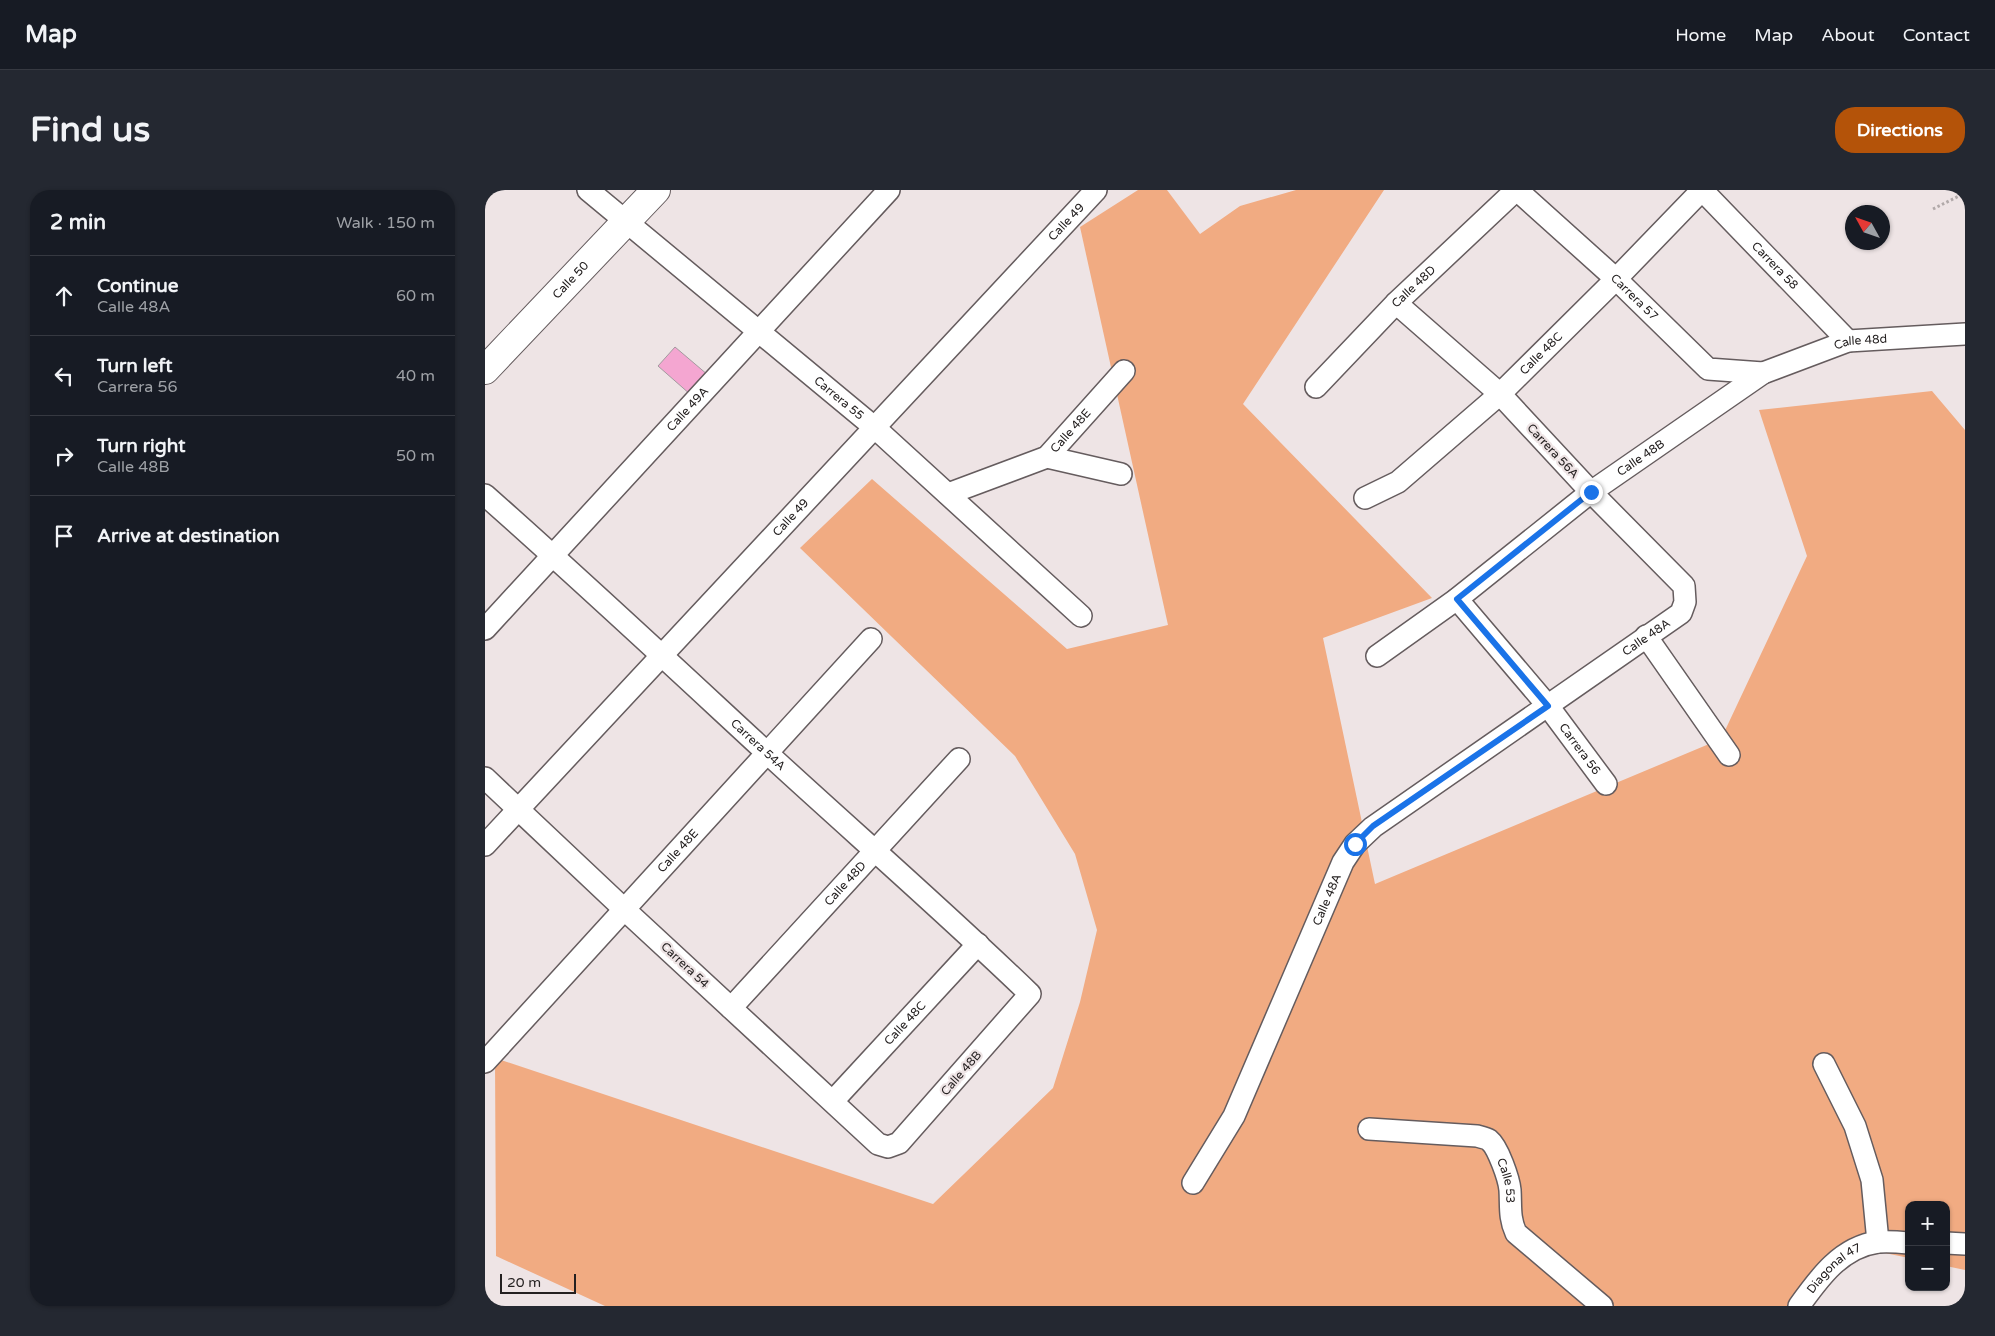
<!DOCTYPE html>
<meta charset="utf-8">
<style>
:root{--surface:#171b24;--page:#242831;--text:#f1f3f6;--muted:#9ea1a6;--line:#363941;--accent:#b45309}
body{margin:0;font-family:"Varela Round",sans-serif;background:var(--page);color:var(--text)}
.controls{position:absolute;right:15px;bottom:15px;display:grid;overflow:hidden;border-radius:10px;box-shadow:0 1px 4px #0004}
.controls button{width:45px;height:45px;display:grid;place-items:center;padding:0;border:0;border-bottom:1px solid var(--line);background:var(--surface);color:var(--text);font:25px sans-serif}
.compass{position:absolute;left:1360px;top:15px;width:45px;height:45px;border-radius:50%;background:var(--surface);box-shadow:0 1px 4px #0004;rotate:310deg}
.scale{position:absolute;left:15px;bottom:12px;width:76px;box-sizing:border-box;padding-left:5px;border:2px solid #242020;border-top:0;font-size:14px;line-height:18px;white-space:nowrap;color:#242020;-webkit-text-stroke:4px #eee4e5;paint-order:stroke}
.stop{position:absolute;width:15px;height:15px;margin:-11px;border:4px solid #1a73e8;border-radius:50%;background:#fff}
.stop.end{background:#1a73e8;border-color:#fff;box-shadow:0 1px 5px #0008}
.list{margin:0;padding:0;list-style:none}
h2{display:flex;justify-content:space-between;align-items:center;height:65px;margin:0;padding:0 20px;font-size:21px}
h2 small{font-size:16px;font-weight:400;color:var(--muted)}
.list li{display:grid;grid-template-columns:32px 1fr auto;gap:15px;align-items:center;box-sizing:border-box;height:80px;padding:0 20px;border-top:1px solid var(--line)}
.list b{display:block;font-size:19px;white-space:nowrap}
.list p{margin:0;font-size:16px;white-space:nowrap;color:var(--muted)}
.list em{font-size:16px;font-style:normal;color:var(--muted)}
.icon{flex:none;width:28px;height:28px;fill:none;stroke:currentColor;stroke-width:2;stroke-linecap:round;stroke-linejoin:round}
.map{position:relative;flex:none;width:1480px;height:1116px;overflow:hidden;border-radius:20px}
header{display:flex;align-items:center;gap:30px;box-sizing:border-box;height:70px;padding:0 25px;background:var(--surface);border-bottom:1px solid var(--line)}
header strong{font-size:24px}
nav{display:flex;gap:28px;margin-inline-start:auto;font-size:18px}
.intro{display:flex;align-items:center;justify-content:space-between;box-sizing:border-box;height:120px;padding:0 30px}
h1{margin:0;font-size:35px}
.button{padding:12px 22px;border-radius:20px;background:var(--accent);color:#fff;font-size:18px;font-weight:700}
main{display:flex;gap:30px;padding:0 30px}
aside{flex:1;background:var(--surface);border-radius:20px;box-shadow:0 1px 4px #0004}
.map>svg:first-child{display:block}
.green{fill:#f1ab82}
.building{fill:#f4a6d1;stroke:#a39b9f}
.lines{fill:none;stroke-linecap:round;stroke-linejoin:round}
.street-casing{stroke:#655c5e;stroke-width:24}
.secondary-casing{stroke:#655c5e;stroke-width:30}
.path{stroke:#b1a9a9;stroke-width:3;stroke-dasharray:2.5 2.5;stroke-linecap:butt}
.street{stroke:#fff;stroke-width:21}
.secondary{stroke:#fff;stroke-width:28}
.route{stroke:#1a73e8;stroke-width:6}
.labels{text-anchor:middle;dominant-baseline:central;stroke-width:4.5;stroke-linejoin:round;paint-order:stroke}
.street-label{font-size:12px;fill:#242020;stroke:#eee4e5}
</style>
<header>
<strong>Map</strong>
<nav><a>Home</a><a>Map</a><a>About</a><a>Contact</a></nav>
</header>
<div class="intro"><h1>Find us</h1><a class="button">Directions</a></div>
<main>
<aside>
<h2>2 min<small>Walk · 150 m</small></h2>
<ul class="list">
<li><svg class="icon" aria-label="ahead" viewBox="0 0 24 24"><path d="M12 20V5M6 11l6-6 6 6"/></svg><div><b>Continue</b><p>Calle 48A</p></div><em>60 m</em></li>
<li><svg class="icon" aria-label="left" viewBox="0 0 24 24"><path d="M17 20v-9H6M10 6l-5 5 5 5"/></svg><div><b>Turn left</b><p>Carrera 56</p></div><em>40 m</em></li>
<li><svg class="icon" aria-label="right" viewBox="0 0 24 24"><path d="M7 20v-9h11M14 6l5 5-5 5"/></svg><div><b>Turn right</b><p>Calle 48B</p></div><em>50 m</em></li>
<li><svg class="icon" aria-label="arrive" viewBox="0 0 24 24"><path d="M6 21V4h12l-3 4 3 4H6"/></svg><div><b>Arrive at destination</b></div></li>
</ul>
</aside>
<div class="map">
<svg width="1480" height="1116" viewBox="0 0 1480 1116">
<rect width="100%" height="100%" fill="#eee4e5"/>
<polygon class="green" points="653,0 682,0 715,44 755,16 811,0 899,0 758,214 947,408 838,448 890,694 1236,549 1322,366 1274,220 1447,201 1480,240 1480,1080 1461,1076 1461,1015 1424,1015 1424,1068 1361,1055 1315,1116 120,1116 11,1066 10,868 448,1014 568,898 595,812 612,740 590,664 530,566 315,358 387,289 582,459 683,435 595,37"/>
<polygon class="building" points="190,157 223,185 206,205 173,176"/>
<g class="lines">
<g class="street-casing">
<g id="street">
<path id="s1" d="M103 0 389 237 596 426"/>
<path id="s2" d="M1032 0 1131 89 1223 179 1278 183"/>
<path id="s3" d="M1217 0 1363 151"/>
<path id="s4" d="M831 197 911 113 1031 0"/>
<polyline points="562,267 636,284"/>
<path id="s5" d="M463 304 562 267 639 181"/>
<path id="s6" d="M0 305C95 389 188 476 281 562 369 643 459 721 545 804L414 953 403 957 393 954 140 720 0 588"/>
<path id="s7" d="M880 308 913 292 1015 204 1131 89 1217 0"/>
<path id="s8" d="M972 409 1063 516 1121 594"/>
<path id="s9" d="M0 439 404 0"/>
<polyline points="1161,446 1244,565"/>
<path id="s10" d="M892 466 972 409 1106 302 1278 183 1363 151 1480 144"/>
<path id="s11" d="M0 655 611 0"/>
<path id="s12" d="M246 818 474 569"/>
<path id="s13" d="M0 872 386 449"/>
<polyline points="1339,874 1370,936 1387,990 1393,1052"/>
<path id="s14" d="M348 911 493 754"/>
<path id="s15" d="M884 939 992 946C996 947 1001 948 1004 950 1013 957 1024 989 1025 1000 1026 1016 1024 1028 1031 1043L1117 1116"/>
<path id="s16" d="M708 993 749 926 858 672 870 654 888 637 1196 423 1200 412 1199 396 1106 302 1015 204 911 113"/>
<polyline points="1461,1053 1480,1054"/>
<path id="s17" d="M1314 1116C1334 1088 1356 1057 1393 1052 1403 1051 1414 1052 1424 1053"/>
</g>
</g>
<g class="secondary-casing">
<g id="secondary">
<path id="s18" d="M0 180 171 0"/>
</g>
</g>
<polyline class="path" points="1448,19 1480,3"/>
<use href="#street" class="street"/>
<use href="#secondary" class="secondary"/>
</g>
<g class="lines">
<polyline class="route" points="870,654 888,636 1063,516 972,409 1106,302"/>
</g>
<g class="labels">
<g class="street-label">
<text stroke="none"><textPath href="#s11" startOffset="852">Calle 49</textPath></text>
<text stroke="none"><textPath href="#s3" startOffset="105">Carrera 58</textPath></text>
<text stroke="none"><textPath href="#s18" startOffset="124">Calle 50</textPath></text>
<text stroke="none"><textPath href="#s4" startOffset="140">Calle 48D</textPath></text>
<text stroke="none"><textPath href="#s2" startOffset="159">Carrera 57</textPath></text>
<text stroke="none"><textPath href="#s10" startOffset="582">Calle 48d</textPath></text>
<text stroke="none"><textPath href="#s7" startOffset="229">Calle 48C</textPath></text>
<text stroke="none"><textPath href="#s1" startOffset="326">Carrera 55</textPath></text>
<text stroke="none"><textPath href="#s9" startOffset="299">Calle 49A</textPath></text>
<text stroke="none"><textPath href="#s5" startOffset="141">Calle 48E</textPath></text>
<text transform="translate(1068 261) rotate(47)">Carrera 56A</text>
<text stroke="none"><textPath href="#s10" startOffset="330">Calle 48B</textPath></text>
<text stroke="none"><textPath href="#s11" startOffset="448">Calle 49</textPath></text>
<text stroke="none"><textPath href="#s16" startOffset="734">Calle 48A</textPath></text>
<text stroke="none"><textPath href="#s6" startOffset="370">Carrera 54A</textPath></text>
<text stroke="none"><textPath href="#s8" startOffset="194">Carrera 56</textPath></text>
<text stroke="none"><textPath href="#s13" startOffset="286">Calle 48E</textPath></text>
<text stroke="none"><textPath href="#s12" startOffset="169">Calle 48D</textPath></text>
<text stroke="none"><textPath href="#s16" startOffset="314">Calle 48A</textPath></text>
<text transform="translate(200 775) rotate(43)">Carrera 54</text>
<text stroke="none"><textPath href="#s14" startOffset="106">Calle 48C</textPath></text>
<text transform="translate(476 883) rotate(-49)">Calle 48B</text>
<text stroke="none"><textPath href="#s15" startOffset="166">Calle 53</textPath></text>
<text stroke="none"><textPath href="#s17" startOffset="52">Diagonal 47</textPath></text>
</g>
</g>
</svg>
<div class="controls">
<button>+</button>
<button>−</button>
</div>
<svg class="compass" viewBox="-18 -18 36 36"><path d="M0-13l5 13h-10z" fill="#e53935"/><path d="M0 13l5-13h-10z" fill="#9ea1a6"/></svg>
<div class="scale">20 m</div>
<div class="stop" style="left:870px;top:654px"></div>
<div class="stop end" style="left:1106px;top:302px"></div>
</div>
</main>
